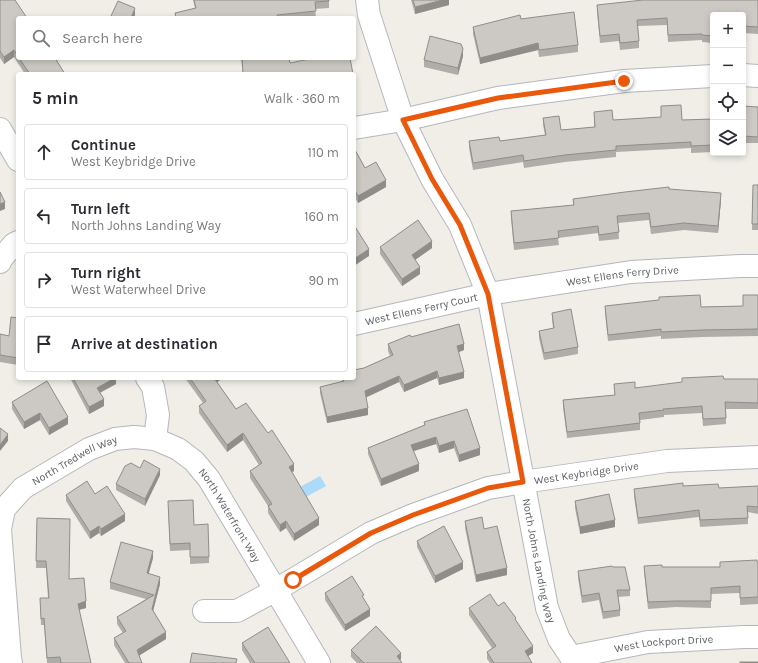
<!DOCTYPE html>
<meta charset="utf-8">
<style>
:root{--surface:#fff;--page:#f7f7f7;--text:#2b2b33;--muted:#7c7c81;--line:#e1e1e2}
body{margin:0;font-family:Karla,sans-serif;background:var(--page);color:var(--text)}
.controls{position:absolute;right:12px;top:12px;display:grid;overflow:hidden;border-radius:4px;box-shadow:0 2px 6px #0003}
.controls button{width:36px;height:36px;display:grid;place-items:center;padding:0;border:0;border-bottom:1px solid var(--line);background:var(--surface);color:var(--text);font:20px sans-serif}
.stop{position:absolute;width:12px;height:12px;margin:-9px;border:3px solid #ea580c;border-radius:50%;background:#fff}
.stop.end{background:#ea580c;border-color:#fff;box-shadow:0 1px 4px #0008}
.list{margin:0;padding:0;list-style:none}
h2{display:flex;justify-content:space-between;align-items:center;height:52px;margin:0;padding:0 16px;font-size:17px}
h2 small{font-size:13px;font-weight:400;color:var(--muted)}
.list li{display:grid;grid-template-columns:26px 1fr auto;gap:12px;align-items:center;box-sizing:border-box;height:56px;margin:0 8px 8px;padding:0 8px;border:1px solid var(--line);border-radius:4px}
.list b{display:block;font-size:15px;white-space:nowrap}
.list p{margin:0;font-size:13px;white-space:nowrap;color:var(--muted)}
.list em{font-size:13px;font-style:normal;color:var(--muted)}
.icon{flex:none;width:22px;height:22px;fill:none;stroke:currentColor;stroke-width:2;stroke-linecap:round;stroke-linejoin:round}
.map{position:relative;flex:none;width:758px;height:663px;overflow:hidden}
.search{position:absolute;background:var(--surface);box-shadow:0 2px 6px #0003;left:16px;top:16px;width:340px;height:44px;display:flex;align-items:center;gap:10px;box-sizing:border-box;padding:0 14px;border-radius:4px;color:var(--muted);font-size:15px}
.panel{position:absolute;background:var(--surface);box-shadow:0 2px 6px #0003;left:16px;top:72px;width:340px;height:308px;border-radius:4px}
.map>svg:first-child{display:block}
.water{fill:#acdafb}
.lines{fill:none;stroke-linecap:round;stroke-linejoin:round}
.minor-casing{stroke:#b4b7bb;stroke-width:24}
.minor{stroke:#fff;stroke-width:22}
.wall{fill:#afada9}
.shaded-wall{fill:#8f8d89}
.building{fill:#ccc9c4;stroke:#8f8d89}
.route{stroke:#ea580c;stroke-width:5}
.labels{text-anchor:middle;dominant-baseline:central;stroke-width:3.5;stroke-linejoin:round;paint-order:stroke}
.street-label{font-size:11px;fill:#5f6267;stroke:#fff}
</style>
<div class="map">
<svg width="758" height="663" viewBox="0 0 758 663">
<rect width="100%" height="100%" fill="#f0eee7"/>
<polygon class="water" points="320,476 326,486 306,497 300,487"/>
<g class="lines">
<g class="minor-casing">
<g id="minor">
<path id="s1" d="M367 0 369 15 403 120 432 179 460 225 488 294 547 608 559 639 575 663"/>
<polyline points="743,75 758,76"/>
<polyline points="354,128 403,120 498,98 624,81 713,76"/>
<polyline points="0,129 18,160"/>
<polyline points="0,262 1,259 14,244 18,242"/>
<path id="s2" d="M354 324 488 294 631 272 740 266H758"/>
<polyline points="147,378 153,387 158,415 155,439"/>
<path id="s3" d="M204 611H237L276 590 371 533 413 515 488 488 523 482 667 461 758 457"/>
<path id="s4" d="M571 657 648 642 744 637H758"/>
<path id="s5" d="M11 663 10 658 0 529 4 509 23 488 89 449 115 439 134 437 155 439 178 449 194 461 209 479 319 663"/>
</g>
</g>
<use href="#minor" class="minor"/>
</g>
<g class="wall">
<polygon points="0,0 18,18 18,58 55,58 65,74 25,74 14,57 4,64 0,58"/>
<polygon points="193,0 329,0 329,8 315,9 316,18 175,18 175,13 195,8"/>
<polygon points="411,0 449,0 449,5 415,14"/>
<polygon points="758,0 758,34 743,33 743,15 713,15 713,43 702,42 702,40 668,42 667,25 638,26 639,41 639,48 620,50 619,41 600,43 597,12 597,5"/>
<polygon points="473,27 578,45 578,52 539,57 538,50 480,64 473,34"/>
<polygon points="463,56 458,75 424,67 424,60"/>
<polygon points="241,58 289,58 290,63 353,74 243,74"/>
<polygon points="18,83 18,93 17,91 17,84"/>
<polygon points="661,106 682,120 713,119 713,152 691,153 691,148 616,152 616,157 565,162 524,168 523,162 473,170 469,148 469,141 500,141 545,135 543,125 543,118 561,130 594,127 594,112 613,120 661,117"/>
<polygon points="743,106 758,107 758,143 743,143"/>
<polygon points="354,148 365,168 386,187 358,203 354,196"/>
<polygon points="753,185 758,185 758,230 752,230"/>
<polygon points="669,189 721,200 718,233 684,230 651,234 649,220 618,223 619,239 599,241 598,233 558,238 559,245 514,250 511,218 511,211 573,205 573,199"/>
<polygon points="380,247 432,248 415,260 420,274 402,286 380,254"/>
<polygon points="758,295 758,336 702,337 661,339 661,336 608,341 605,313 605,306 701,307 743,306"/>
<polygon points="552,313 578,347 578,354 544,360 539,338 539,331 553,328 552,319"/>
<polygon points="18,318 18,365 0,362 0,334 9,336"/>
<polygon points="411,337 464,350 458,352 464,378 439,385 437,378 404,392 399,382 366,397 368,415 327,423 320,393 320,387 342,382 342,378 354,378 364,368 390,356 388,351 388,344"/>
<polygon points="70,378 116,378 116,384 100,393 104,406 89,414"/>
<polygon points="185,378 223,378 217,382 236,409 294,471 292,472 319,525 294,541 286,528 280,532 268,513 268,506 250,478 250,471 259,465 243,440 227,452 199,413 199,406 203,403"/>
<polygon points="724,379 758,379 758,409 726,409 726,424 703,426 702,413 664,415 664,417 640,420 640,430 567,438 563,407 563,400 615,395 614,384 635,388"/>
<polygon points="12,402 68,424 49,435 40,420 24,429 12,409"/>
<polygon points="424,422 480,455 459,462 454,448 439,453 436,444 413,451 419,471 381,486 368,454 368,448 424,425"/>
<polygon points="140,468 160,475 145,506 116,490 116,484"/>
<polygon points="683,486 719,488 758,486 758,514 748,512 748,524 700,527 699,517 638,524 634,496 634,489"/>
<polygon points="95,494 125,521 101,536 99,533 90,539 66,501 66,495"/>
<polygon points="575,501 615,527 580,534 575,508"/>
<polygon points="168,507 194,525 209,557 209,563 190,564 190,550 170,551"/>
<polygon points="37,518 69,579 86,608 79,610 91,663 47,663 44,625 41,625 40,598 48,598 46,568 36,568"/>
<polygon points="465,521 484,529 507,575 476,582 465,528"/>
<polygon points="417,541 463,569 435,583 417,547"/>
<polygon points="153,558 148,573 160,584 153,611 166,639 139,655 142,663 125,663 114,645 114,638 123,633 117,624 117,617 146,599 110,589 110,582"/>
<polygon points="758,562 758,604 740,605 740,593 711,594 711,608 676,607 648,609 644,572 644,566 662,567 720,567"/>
<polygon points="613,567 630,590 630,596 618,597 620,610 620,616 603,619 599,600 582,603 578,578 578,571"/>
<polygon points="325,593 370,616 345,631 325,600"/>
<polygon points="498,606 516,621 533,653 528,656 532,663 490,663 487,659 487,652 492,648 469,615 469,608"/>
<polygon points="242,643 290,663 250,663 242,650"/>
<polygon points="351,650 401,659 400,661 402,663 357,663 351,657"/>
</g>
<g class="shaded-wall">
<polygon points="443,0 449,0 449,5 415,14 415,7"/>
<polygon points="135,8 135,15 134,18 131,18"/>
<polygon points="538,43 538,50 480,64 480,58"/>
<polygon points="463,49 463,56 458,75 458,68"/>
<polygon points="14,50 14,57 4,64 4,57"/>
<polygon points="386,180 386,187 358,203 358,196"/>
<polygon points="721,193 721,200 718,233 718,226"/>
<polygon points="5,202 5,209 0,211 0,204"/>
<polygon points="432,241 432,248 412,262 412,255"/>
<polygon points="369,249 369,256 354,266 354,259"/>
<polygon points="420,267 420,274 402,286 402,279"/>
<polygon points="464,344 464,350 457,353 457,346"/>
<polygon points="437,371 437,378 404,392 404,385"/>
<polygon points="464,372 464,378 439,385 439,378"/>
<polygon points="399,376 399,382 365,398 365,391"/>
<polygon points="115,378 116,378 116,384 97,394 97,388"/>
<polygon points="214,378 223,378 214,384"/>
<polygon points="104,399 104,406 89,414 89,407"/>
<polygon points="368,408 368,415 327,423 327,417"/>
<polygon points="40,413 40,420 24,429 24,422"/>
<polygon points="68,417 68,424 49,435 49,428"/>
<polygon points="243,433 243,440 227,452 227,445"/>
<polygon points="8,434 8,441 0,451 0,445"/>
<polygon points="436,437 436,444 411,452 411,445"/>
<polygon points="454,441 454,448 439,453 439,446"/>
<polygon points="480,448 480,455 459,462 459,455"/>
<polygon points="294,464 294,471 289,474 289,467"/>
<polygon points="419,464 419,471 381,486 381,479"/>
<polygon points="160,469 160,475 145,506 145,499"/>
<polygon points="125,514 125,521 101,536 101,529"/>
<polygon points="319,518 319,525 294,541 294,534"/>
<polygon points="615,520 615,527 580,534 580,527"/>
<polygon points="286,521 286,528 280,532 280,525"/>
<polygon points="99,526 99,533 90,539 90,532"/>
<polygon points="153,551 153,558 147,580 147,573"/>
<polygon points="463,562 463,569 435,583 435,576"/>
<polygon points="507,568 507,575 476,582 476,575"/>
<polygon points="160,577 160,584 152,615 152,609"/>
<polygon points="86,601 86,608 78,610 78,604"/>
<polygon points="370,609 370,616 345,631 345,625"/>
<polygon points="166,632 166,639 137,657 137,650"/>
<polygon points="533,646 533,653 525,658 525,651"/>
<polygon points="401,653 401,659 397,663 397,656"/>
</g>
<g class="building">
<polygon points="0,0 15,0 27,18 18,18 18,56 14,50 4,57 0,51"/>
<polygon points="194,0 329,0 329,1 315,2 316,11 277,15 278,18 176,18 175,13 196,8"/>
<polygon points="413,0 443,0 415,7"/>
<polygon points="643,0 758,0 758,27 743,26 743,15 713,15 713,36 702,35 702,34 668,35 667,18 637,20 639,41 620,43 619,34 600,36 597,5"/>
<polygon points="118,1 135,8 131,18 110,18"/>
<polygon points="574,12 578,45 539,50 538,43 480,58 473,27 520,15 521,19"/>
<polygon points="430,36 461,44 463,49 458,68 424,60"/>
<polygon points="19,58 55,58 65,74 30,74"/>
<polygon points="242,58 289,58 290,63 314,58 350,58 353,74 243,74"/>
<polygon points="681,105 682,120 713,119 713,145 691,146 691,142 616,146 616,150 565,155 524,161 523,155 473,163 469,141 499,137 500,141 546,135 543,118 559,116 561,130 595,127 594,112 612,110 613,120 661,117 661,106"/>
<polygon points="743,106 758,107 758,137 743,136"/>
<polygon points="354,148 365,168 376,162 386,180 358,196 354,189"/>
<polygon points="753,185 758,185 758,224 752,224"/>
<polygon points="669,187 669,189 721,193 718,226 684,223 651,227 649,213 617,216 619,232 599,235 598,226 558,231 559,238 514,243 511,211 574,205 573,199 625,192"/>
<polygon points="0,192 5,202 0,204"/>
<polygon points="418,220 432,241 412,255 420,267 402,279 380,247"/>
<polygon points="354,225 369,249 354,259"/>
<polygon points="700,295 701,307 743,306 743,295 758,295 758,329 702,330 661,332 661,329 608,335 605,306 659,300 659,297"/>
<polygon points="571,309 578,347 544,353 539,331 554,328 552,313"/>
<polygon points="11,317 18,318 18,358 0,355 0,334 9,336"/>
<polygon points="459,324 464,344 457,346 464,372 439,378 437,371 404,385 399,376 365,391 368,408 327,417 320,387 344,381 343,378 354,378 354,370 364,368 393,355 388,344 410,335 411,337"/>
<polygon points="723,376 724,379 758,379 758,403 725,402 726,418 703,419 702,406 663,409 664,410 639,413 640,423 567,432 563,400 615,395 614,384 635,382 635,388 682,382 682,378"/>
<polygon points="73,378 115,378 97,388 104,399 89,407"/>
<polygon points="190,378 214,378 236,409 246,403 268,433 272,430 294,464 289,467 319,518 294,534 286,521 280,525 268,506 272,504 250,471 262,463 243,433 227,445 199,406 206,401"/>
<polygon points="47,381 68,417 49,428 40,413 24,422 12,402"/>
<polygon points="467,409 480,448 459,455 454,441 439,446 436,437 411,445 419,464 381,479 368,448 425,425 424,422"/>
<polygon points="0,428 8,434 0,445"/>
<polygon points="144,460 160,469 145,499 116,484 125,466 131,463 140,468"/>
<polygon points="87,481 95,494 107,486 125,514 101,529 99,526 90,532 66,495"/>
<polygon points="683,483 683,486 718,484 719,488 758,486 758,507 747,506 748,518 700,520 699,510 638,518 634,489"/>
<polygon points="609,494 615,520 580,527 575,501"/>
<polygon points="193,500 194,525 208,524 209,557 190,557 190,543 170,544 168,501"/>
<polygon points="482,517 484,529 497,526 507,568 476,575 465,521"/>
<polygon points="37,518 70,519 69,579 84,578 86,601 78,604 91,663 61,663 60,657 47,658 44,618 41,619 40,598 49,598 46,561 36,561"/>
<polygon points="444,526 463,562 435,576 417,541"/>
<polygon points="121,542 153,551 147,573 160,577 152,609 166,632 137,650 142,663 129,663 114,638 126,631 117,617 154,595 110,582"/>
<polygon points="757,560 757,562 758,562 758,597 740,598 740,586 711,588 711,601 676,601 648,602 644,566 662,565 662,567 720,567 720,562"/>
<polygon points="612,566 613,567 625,567 630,590 617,590 620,610 603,612 599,593 582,596 578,571"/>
<polygon points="352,576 364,595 362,596 370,609 345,625 325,593"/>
<polygon points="490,594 498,606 504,602 516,618 515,619 533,646 525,651 532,663 494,663 487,652 496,646 469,608"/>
<polygon points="376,626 401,653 397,656 402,663 364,663 351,650"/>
<polygon points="268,627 290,663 255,663 242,643"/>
<polygon points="192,653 237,659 236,663 190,663"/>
<rect x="740" y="662" width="18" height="1"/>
</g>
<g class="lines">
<polyline class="route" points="293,580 371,533 413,515 488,488 523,482 488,294 460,225 432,179 403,120 498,98 624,81"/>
</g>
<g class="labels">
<g class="street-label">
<text stroke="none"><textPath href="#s2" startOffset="273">West Ellens Ferry Drive</textPath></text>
<text stroke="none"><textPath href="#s2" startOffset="69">West Ellens Ferry Court</textPath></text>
<text stroke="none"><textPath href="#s5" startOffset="242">North Tredwell Way</textPath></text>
<text stroke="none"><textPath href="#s3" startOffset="413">West Keybridge Drive</textPath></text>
<text stroke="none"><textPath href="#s5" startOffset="438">North Waterfront Way</textPath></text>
<text stroke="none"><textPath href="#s1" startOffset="591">North Johns Landing Way</textPath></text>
<text stroke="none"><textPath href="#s4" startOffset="94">West Lockport Drive</textPath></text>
</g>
</g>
</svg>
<div class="controls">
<button>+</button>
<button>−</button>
<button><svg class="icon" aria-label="locate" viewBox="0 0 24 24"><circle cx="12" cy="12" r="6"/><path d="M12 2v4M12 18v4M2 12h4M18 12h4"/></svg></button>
<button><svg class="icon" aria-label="layers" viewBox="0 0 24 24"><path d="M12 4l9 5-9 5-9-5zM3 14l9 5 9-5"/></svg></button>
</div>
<div class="stop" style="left:293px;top:580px"></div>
<div class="stop end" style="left:624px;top:81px"></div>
<div class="search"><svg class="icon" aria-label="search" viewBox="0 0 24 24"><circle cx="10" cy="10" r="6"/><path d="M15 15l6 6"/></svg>Search here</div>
<section class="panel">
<h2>5 min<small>Walk · 360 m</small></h2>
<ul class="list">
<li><svg class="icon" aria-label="ahead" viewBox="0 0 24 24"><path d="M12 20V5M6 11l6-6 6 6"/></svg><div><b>Continue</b><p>West Keybridge Drive</p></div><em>110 m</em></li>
<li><svg class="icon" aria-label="left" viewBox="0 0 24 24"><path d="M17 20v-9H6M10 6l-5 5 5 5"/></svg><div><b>Turn left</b><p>North Johns Landing Way</p></div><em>160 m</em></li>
<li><svg class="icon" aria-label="right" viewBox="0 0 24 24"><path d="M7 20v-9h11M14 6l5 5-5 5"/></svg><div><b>Turn right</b><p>West Waterwheel Drive</p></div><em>90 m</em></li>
<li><svg class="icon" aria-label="arrive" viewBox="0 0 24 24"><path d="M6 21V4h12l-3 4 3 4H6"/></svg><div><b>Arrive at destination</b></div></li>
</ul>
</section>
</div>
